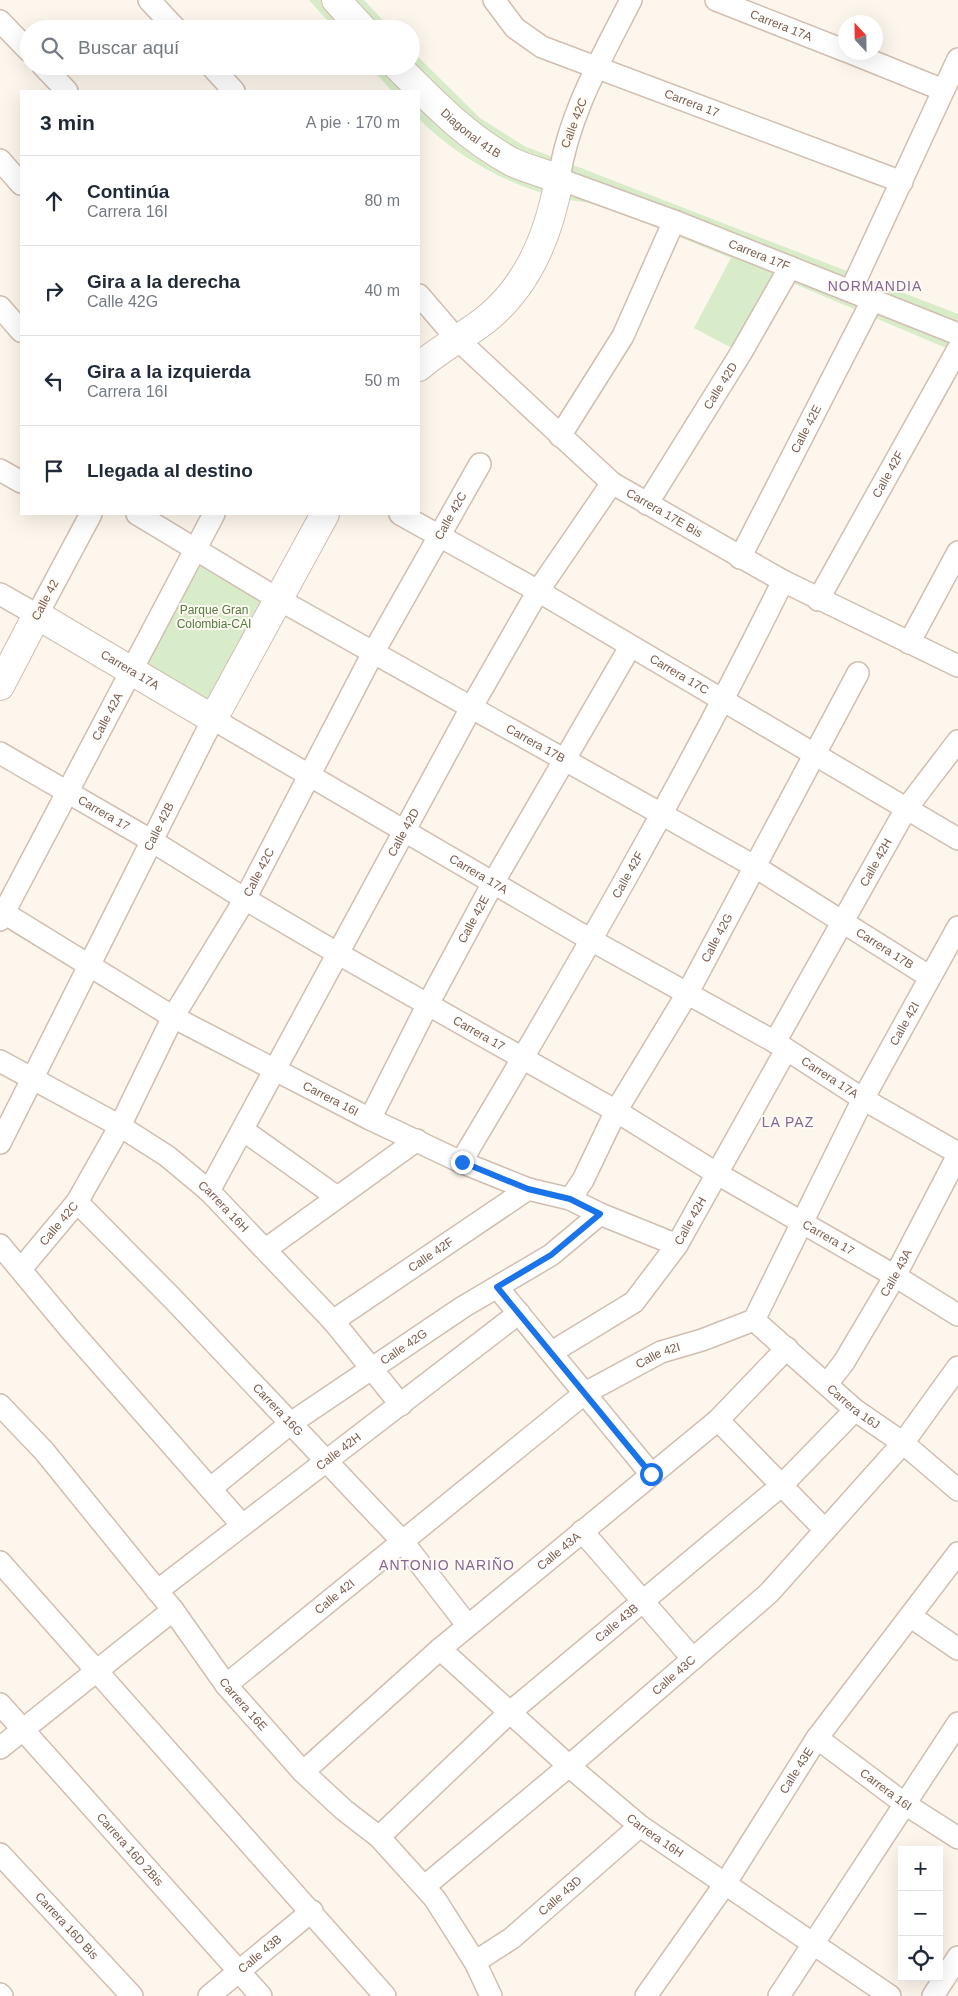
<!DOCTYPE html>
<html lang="es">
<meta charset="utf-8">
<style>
:root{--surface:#fff;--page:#f2f2f3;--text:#1f2937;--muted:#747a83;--line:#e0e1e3}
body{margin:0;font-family:Helvetica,sans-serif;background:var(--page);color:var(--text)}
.controls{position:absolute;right:15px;bottom:15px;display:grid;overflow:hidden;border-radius:0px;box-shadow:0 5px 20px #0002}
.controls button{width:45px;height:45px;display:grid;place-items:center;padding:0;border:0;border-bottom:1px solid var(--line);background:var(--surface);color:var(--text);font:25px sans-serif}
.compass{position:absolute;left:838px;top:15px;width:45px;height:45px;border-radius:50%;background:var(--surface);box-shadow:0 5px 20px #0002;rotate:338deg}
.stop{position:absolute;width:15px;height:15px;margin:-11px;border:4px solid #1a73e8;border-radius:50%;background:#fff}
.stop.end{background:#1a73e8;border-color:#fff;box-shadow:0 1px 5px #0008}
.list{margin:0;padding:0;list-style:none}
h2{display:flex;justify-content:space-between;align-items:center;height:65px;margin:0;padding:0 20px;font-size:21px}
h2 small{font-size:16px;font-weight:400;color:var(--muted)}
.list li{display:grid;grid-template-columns:32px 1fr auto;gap:15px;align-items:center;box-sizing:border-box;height:90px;padding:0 20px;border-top:1px solid var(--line)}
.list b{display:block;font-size:19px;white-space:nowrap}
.list p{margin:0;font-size:16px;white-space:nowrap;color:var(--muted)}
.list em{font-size:16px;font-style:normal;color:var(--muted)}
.icon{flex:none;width:28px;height:28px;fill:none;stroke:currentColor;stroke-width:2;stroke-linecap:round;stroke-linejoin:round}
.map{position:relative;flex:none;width:958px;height:1996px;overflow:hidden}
.search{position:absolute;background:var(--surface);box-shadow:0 5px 20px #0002;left:20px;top:20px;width:400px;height:55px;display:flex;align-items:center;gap:12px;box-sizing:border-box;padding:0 18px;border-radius:28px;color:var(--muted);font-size:19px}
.panel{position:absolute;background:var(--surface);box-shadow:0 5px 20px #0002;left:20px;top:90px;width:400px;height:425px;border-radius:0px}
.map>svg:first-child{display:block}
.green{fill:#d8ecc9}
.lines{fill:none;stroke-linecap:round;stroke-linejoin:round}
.minor-casing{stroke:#d1beb0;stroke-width:24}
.tertiary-casing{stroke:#d1beb0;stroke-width:30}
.minor{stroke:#fff;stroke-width:21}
.tertiary{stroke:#fff;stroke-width:28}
.route{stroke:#1a73e8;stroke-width:6}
.labels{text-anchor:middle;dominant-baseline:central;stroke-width:4;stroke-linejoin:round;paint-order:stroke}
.street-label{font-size:12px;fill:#7a5c4d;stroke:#fffaf3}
.park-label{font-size:12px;fill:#537a41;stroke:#fffaf3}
.neighbourhood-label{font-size:14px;letter-spacing:1px;fill:#846695;stroke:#fffaf3}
</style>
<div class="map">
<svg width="958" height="1996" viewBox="0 0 958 1996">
<rect width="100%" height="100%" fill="#fdf6ec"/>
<g class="green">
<polygon points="309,0 364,0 391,29 335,29"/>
<path d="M411 50 480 118 524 146 958 314V353L783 279 741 353 694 328 731 258C685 240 639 219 593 204 583 201 573 201 563 199 509 186 458 158 419 119V91H392L369 66H411Z"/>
<polygon points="195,550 278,599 213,719 131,670"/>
</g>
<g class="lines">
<g class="minor-casing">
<g id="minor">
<polyline points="149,0 176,29"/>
<path id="s1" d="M494 0 515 28 542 47 902 182"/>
<path id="s2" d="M631 0C602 57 568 115 559 179L674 221 958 334"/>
<path id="s3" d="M716 0 846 51"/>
<polyline points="0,21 29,51"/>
<polyline points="849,52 943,90"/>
<polyline points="43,66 67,91"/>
<polyline points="211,66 234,91"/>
<polyline points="0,160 21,184"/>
<polyline points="851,290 958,59"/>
<path id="s4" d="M419 295 456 338 612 483 783 581 958 666"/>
<polyline points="0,307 21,331"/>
<polyline points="560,436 623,336 674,221"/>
<polyline points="0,470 21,482"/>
<path id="s5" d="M647 504 741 353 790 267"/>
<path id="s6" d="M137 514 278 599 754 866 930 977"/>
<path id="s7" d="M400 514 538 591 958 839"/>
<path id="s8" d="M740 558 873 299"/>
<polyline points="0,594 37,615 91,514"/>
<path id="s9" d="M818 600 958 349"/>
<polyline points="909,643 958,552"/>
<path id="s10" d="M0 753 152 841 245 899 337 953 616 1111 716 1173 895 1276 958 1315"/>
<path id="s11" d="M4 913 173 1017 370 1119 461 1162 528 1189 570 1199 600 1214 677 1245"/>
<path id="s12" d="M0 920 214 514"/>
<path id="s13" d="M775 1042 906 809 958 741"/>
<path id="s14" d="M0 1061 120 1126 167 1156 209 1191 333 1321 401 1405"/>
<path id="s15" d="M370 1119 428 1004 493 883 630 647"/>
<polyline points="243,1130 337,1197"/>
<path id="s16" d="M0 1143 213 719 591 940 775 1042 863 1099 958 1153"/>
<path id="s17" d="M461 1162C575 971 685 780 783 581"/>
<path id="s18" d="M209 1191 471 708 538 591 612 483"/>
<path id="s19" d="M570 1199 583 1180 616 1111 687 994 858 673"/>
<path id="s20" d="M77 1202 174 1300 403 1542 468 1626"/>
<polyline points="0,1245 69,1328 242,1525"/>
<polyline points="266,1249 417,1140"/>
<path id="s21" d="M21 1269 77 1202 120 1126 173 1017 245 899 373 653 480 464"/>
<polyline points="497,1287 651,1474"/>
<path id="s22" d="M754 1320 855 1410 903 1443 958 1490"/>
<path id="s23" d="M333 1321 528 1189"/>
<path id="s24" d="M552 1352 634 1302 677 1245 786 1050"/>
<path id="s25" d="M827 1384 844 1362 895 1276 958 1155"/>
<path id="s26" d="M0 1405 44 1451 173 1610 226 1685 303 1772 344 1810 379 1837 435 1899 475 1962 491 1996"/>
<polyline points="718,1420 825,1530"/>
<path id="s27" d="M211 1488 291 1423 463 1307 551 1255 600 1214"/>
<polyline points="582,1531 693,1659"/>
<polyline points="0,1562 385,1996"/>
<path id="s28" d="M157 1591 519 1313"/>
<polyline points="910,1616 958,1649"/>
<path id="s29" d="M440 1649 569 1766 640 1826 890 1996"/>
<path id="s30" d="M226 1685 585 1393 661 1352 702 1340 754 1320 863 1099 958 927"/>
<path id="s31" d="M0 1704 261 1996"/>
<path id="s32" d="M817 1738 905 1804 958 1838"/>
<polyline points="0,1748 173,1610"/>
<path id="s33" d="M303 1772 440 1649 718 1420 787 1348"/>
<path id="s34" d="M379 1837 509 1713 782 1485 855 1410"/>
<path id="s35" d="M0 1854 132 1996"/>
<path id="s36" d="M425 1886 569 1766 769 1593 903 1443 958 1367"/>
<path id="s37" d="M475 1962 512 1938 640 1826"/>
<polyline points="0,1994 2,1996"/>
<path id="s38" d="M209 1996 312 1911"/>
<path id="s39" d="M646 1996 725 1884 817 1738 958 1553"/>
<polyline points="779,1996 958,1723"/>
<polyline points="933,1996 958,1957"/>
</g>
</g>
<g class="tertiary-casing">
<g id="tertiary">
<polyline points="336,0 363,29"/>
<path id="s40" d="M397 66C433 102 467 138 512 162 527 169 544 173 559 179 550 230 531 281 490 316 468 335 441 347 419 367"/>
<path id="s41" d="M0 686 37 615 213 719 325 514"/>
</g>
</g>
<use href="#minor" class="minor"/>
<use href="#tertiary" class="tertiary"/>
</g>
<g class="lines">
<polyline class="route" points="462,1162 528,1189 570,1199 600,1214 551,1255 497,1287 651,1474"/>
</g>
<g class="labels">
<g class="street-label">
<text stroke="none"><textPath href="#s3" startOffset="70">Carrera 17A</textPath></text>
<text stroke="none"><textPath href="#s1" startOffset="228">Carrera 17</textPath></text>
<text transform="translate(574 123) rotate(-69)">Calle 42C</text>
<text stroke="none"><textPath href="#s40" startOffset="100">Diagonal 41B</textPath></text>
<text stroke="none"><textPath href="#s2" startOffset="408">Carrera 17F</textPath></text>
<text stroke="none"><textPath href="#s5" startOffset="139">Calle 42D</textPath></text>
<text stroke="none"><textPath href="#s8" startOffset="145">Calle 42E</textPath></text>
<text stroke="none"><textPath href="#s9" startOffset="144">Calle 42F</textPath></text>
<text stroke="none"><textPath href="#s4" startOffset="330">Carrera 17E Bis</textPath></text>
<text stroke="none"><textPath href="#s21" startOffset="869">Calle 42C</textPath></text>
<text transform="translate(45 600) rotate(-62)">Calle 42</text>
<text stroke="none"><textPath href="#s41" startOffset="188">Carrera 17A</textPath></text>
<text stroke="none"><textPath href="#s7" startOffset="322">Carrera 17C</textPath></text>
<text stroke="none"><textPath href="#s12" startOffset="230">Calle 42A</textPath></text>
<text stroke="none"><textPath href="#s6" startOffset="460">Carrera 17B</textPath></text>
<text stroke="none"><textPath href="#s10" startOffset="120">Carrera 17</textPath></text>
<text stroke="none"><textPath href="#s16" startOffset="354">Calle 42B</textPath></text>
<text stroke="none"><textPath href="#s18" startOffset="408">Calle 42D</textPath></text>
<text stroke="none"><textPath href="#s13" startOffset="206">Calle 42H</textPath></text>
<text stroke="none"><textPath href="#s21" startOffset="464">Calle 42C</textPath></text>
<text stroke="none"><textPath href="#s16" startOffset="782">Carrera 17A</textPath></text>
<text stroke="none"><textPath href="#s17" startOffset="332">Calle 42F</textPath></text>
<text stroke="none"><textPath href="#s15" startOffset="225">Calle 42E</textPath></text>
<text stroke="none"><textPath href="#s19" startOffset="300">Calle 42G</textPath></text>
<text stroke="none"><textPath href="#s6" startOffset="865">Carrera 17B</textPath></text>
<text stroke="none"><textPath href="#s30" startOffset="980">Calle 42I</textPath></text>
<text stroke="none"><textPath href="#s10" startOffset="555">Carrera 17</textPath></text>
<text stroke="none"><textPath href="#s16" startOffset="1188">Carrera 17A</textPath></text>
<text stroke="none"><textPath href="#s11" startOffset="376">Carrera 16I</textPath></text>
<text stroke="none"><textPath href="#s14" startOffset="268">Carrera 16H</textPath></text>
<text stroke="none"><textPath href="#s24" startOffset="195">Calle 42H</textPath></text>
<text stroke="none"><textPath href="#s21" startOffset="59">Calle 42C</textPath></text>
<text stroke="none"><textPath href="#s10" startOffset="960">Carrera 17</textPath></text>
<text stroke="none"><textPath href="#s23" startOffset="118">Calle 42F</textPath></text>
<text stroke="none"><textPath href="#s25" startOffset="131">Calle 43A</textPath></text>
<text stroke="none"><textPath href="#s27" startOffset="239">Calle 42G</textPath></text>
<text stroke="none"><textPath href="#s30" startOffset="545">Calle 42I</textPath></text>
<text stroke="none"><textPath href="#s22" startOffset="132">Carrera 16J</textPath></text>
<text stroke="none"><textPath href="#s20" startOffset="289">Carrera 16G</textPath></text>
<text stroke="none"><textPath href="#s28" startOffset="229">Calle 42H</textPath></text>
<text stroke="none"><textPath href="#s33" startOffset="338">Calle 43A</textPath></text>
<text stroke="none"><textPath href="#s30" startOffset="140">Calle 42I</textPath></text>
<text stroke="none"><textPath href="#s34" startOffset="320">Calle 43B</textPath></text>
<text stroke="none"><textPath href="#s36" startOffset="326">Calle 43C</textPath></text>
<text stroke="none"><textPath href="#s26" startOffset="386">Carrera 16E</textPath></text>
<text stroke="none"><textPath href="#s39" startOffset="271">Calle 43E</textPath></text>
<text stroke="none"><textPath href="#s32" startOffset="86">Carrera 16I</textPath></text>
<text stroke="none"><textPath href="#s29" startOffset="285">Carrera 16H</textPath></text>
<text stroke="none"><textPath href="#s31" startOffset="195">Carrera 16D 2Bis</textPath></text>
<text stroke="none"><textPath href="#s37" startOffset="108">Calle 43D</textPath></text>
<text stroke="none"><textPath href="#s35" startOffset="98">Carrera 16D Bis</textPath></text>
<text stroke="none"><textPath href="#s38" startOffset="66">Calle 43B</textPath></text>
</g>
<g class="park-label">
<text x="214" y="610">Parque Gran<tspan x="214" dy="14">Colombia-CAI</tspan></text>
</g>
<g class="neighbourhood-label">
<text x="875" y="286">NORMANDIA</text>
<text x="788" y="1122">LA PAZ</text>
<text x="447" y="1565">ANTONIO NARIÑO</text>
</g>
</g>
</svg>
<div class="controls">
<button>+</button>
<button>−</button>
<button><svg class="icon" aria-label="locate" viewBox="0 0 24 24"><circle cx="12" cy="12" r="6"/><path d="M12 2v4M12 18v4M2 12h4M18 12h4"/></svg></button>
</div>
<svg class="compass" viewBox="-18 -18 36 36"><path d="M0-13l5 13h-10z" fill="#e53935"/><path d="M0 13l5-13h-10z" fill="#747a83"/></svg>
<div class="stop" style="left:651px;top:1474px"></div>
<div class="stop end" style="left:462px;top:1162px"></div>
<div class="search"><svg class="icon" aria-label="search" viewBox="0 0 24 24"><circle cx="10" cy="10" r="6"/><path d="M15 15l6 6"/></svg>Buscar aquí</div>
<section class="panel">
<h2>3 min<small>A pie · 170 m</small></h2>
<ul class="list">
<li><svg class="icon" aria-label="ahead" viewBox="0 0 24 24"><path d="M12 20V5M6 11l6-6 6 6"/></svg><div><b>Continúa</b><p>Carrera 16I</p></div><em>80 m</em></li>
<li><svg class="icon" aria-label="right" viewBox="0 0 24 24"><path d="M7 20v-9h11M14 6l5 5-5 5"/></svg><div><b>Gira a la derecha</b><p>Calle 42G</p></div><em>40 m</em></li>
<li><svg class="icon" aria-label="left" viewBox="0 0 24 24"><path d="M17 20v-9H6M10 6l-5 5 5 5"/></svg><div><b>Gira a la izquierda</b><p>Carrera 16I</p></div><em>50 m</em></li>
<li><svg class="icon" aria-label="arrive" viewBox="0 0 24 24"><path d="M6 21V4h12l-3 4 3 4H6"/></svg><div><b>Llegada al destino</b></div></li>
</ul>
</section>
</div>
